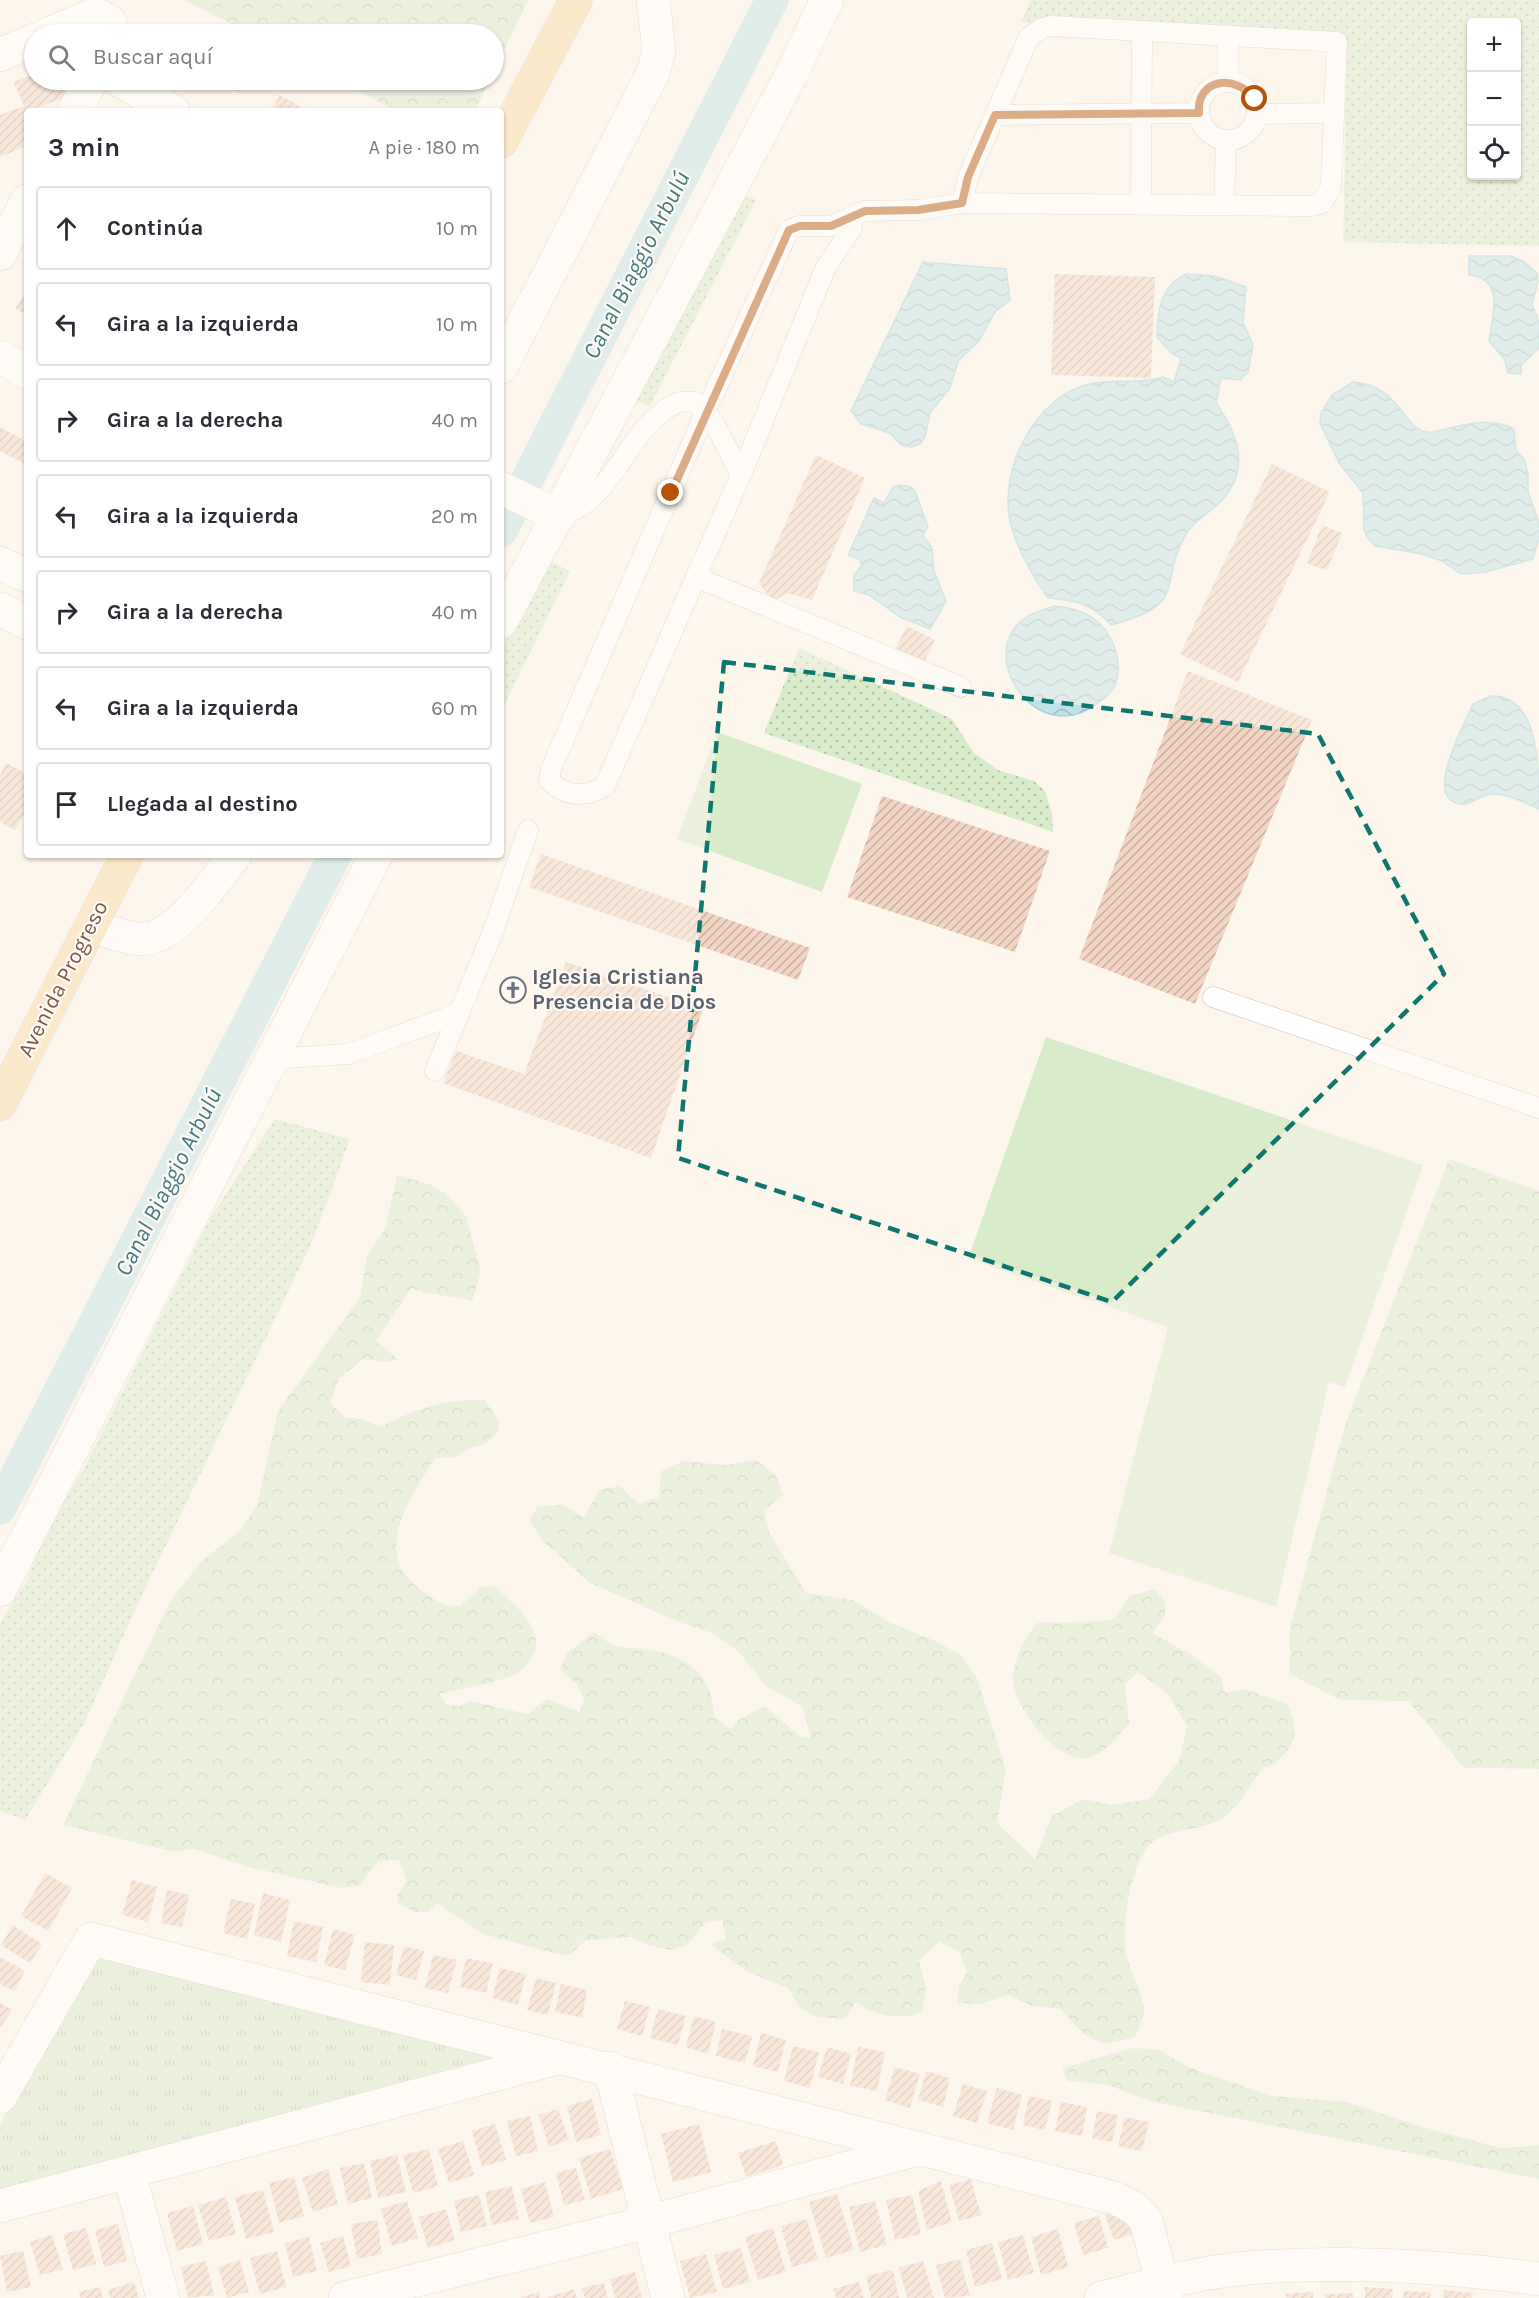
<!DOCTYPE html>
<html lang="es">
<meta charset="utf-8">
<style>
:root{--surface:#fff;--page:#f7f7f7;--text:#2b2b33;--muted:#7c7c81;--line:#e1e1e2}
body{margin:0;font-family:Karla,sans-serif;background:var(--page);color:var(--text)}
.controls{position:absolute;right:18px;top:18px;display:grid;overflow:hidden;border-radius:6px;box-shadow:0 2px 4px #0004}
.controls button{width:54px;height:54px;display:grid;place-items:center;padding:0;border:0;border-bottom:2px solid var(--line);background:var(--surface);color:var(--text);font:30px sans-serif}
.stop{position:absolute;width:18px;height:18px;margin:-14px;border:4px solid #b45309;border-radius:50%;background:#fff}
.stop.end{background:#b45309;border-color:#fff;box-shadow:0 2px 6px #0008}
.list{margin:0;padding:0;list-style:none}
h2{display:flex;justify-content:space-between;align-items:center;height:78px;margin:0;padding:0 24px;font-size:26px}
h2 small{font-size:20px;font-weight:400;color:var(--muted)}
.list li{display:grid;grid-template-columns:39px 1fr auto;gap:18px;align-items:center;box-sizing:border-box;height:84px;margin:0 12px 12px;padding:0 12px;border:2px solid var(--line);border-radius:6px}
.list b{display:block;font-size:22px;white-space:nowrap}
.list em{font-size:20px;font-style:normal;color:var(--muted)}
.icon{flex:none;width:33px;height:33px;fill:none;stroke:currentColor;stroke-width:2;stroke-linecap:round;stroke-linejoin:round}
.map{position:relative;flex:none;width:1539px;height:2298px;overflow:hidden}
.search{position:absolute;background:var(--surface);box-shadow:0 2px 4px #0004;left:24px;top:24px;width:480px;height:66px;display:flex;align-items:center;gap:15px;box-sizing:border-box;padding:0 21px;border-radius:33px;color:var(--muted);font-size:22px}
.panel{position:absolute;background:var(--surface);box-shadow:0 2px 4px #0004;left:24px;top:108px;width:480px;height:750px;border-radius:6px}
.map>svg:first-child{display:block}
.grass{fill:url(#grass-dots);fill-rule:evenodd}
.forest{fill:url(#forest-crowns)}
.park{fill:url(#park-tufts)}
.pitch{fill:#d8ecc9}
.water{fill:url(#water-waves);stroke:#a5d3da;stroke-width:1.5}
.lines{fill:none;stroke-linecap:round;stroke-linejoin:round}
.canal{stroke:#bfe3e8;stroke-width:33}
.building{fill:url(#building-hatch)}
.lane-casing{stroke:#d1beb0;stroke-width:21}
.street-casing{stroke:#d1beb0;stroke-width:34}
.primary-casing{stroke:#dad1cd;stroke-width:34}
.lane{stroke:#fff;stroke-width:20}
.street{stroke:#fff;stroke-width:33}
.primary{stroke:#fbd9a5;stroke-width:33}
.route{stroke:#b45309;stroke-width:8}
.marked{fill:none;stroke:#0f766e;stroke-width:4.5;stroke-dasharray:12 8;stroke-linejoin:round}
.labels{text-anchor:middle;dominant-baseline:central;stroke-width:4.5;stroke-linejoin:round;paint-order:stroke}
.worship-label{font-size:22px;font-weight:bold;fill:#5b616d;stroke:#fffaf3;text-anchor:start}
.street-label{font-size:22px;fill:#7a5c4d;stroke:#fffaf3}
.water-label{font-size:24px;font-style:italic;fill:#437c86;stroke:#fffaf3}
</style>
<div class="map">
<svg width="1539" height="2298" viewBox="0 0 1539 2298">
<defs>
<pattern id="grass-dots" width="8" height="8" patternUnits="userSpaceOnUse" patternTransform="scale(1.5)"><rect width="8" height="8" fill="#d8ecc9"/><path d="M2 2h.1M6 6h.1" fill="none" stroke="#b4c2a5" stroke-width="1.8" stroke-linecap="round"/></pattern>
<pattern id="forest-crowns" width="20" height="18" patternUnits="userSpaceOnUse" patternTransform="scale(1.5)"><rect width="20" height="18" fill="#d8ecc9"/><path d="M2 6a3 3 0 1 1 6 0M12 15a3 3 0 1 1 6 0" fill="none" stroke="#b4c2a5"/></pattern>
<pattern id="park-tufts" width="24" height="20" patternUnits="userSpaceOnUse" patternTransform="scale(1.5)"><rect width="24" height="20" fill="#d8ecc9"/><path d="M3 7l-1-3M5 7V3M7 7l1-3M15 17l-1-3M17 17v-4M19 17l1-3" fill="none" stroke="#b4c2a5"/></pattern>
<pattern id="water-waves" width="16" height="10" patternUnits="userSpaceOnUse" patternTransform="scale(1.5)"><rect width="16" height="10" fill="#bfe3e8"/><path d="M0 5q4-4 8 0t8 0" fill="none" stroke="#a0bbbe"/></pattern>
<pattern id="building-hatch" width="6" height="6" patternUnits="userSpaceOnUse" patternTransform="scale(1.5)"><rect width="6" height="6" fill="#f3d5c3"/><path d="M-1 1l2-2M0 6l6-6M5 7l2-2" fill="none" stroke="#cab0a1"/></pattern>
</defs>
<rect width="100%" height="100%" fill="#fdf6ec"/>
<g class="grass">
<path d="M1031 0H1539V246L1343 242 1347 48 1021 22ZM1472 22H1516V176H1472Z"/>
<polygon points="738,192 756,200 650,406 630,399"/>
<polygon points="547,560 570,571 501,712 501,650"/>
<polygon points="799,648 952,719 974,753 998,770 1034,781 1045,791 1052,814 1053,832 764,733"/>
<polygon points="275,1119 350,1139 313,1240 140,1599 84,1724 25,1820 0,1811 0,1623 26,1582 49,1523 82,1472 212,1215"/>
</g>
<g class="forest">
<polygon points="184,0 528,0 494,72 494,34 251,34"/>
<polygon points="338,80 490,80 475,111 395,111"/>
<polygon points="1449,1159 1539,1191 1539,1769 1464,1768 1408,1701 1340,1700 1290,1674 1290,1627 1345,1425"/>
<path d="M397 1175 429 1184 445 1193 466 1216 481 1272 472 1301C452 1295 428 1296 411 1288L376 1341 399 1360 383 1362 364 1359 339 1378 330 1403 346 1418 363 1419 379 1427C417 1409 442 1399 485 1400L498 1420V1432L485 1444 469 1448 455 1458H435C409 1499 369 1555 424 1592 438 1601 442 1607 460 1606L481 1587 494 1586C513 1603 552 1633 529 1661 525 1666 521 1672 516 1674 492 1685 464 1687 439 1694L446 1704 459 1706 471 1701 528 1714 547 1699 579 1712 584 1701 578 1685 560 1670 566 1654 594 1632C600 1636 607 1642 613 1645 623 1648 636 1648 646 1649 687 1656 712 1672 714 1716L730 1729 740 1719 765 1706 801 1737 811 1738 803 1707 764 1684 738 1651 712 1633 684 1624 590 1583 542 1540 529 1520 538 1506 563 1505 584 1517 599 1490 620 1486 639 1504 659 1497 661 1471 683 1461 724 1465 756 1460 775 1474 783 1495 764 1510 769 1532 806 1593 853 1600 891 1623 938 1642 962 1656 977 1678 1006 1770 997 1823 1035 1859 1052 1816 1084 1799 1112 1805 1149 1799 1179 1761 1187 1726 1167 1693 1138 1672 1125 1684 1129 1724C1118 1737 1107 1751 1091 1757 1059 1769 1011 1705 1013 1676 1015 1655 1025 1638 1037 1623 1051 1621 1106 1623 1112 1619 1119 1615 1124 1603 1129 1596L1155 1589 1165 1602V1616L1152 1633 1192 1655 1221 1677 1225 1693 1245 1689 1287 1704C1299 1729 1298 1746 1274 1763 1269 1766 1263 1768 1259 1773 1249 1787 1240 1805 1226 1816 1203 1833 1162 1827 1147 1848 1130 1871 1120 1930 1127 1958 1131 1972 1146 2001 1144 2014 1142 2022 1138 2029 1136 2036 1097 2052 1085 2038 1061 2009L1032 2006 1008 1995 980 2004 957 2003 959 1986 967 1973 959 1952 939 1942 919 1961 926 1988 922 2012C900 2021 874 2016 856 2002L844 2019 815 2017 799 2007 788 1988 746 1971 710 1944 726 1939 722 1920 706 1922 687 1945 672 1950 648 1945 631 1937 586 1940 571 1954 561 1955 483 1934 437 1903 429 1912H415L399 1904 397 1896 407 1881 399 1860 378 1861 360 1885 342 1888 252 1868 194 1849 175 1852 63 1825 170 1601 203 1560 240 1531 257 1505 278 1411 360 1297 367 1257 386 1227Z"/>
<polygon points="1133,2048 1159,2050 1188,2067 1272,2096 1347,2102 1426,2128 1501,2148 1539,2145 1539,2179 1153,2102 1105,2084 1067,2081 1062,2068"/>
</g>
<polygon class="park" points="100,1954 512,2058 0,2190 0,2124"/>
<g class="pitch">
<polygon points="717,732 862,784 822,892 677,839"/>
<polygon points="1046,1037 1423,1165 1345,1387 1329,1382 1276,1607 1109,1553 1168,1327 968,1259"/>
</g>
<g class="water">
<path d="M1469 256H1511L1523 261 1537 273 1538 282 1532 304 1539 322V348L1521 365V374L1508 373 1505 360 1489 341C1492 316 1506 279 1469 275Z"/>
<polygon points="923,262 1006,269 1010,300 995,312 979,341 958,361 950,388 930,413 925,437 920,444 911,447 901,445 890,433 861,424 851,411"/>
<path d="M1187 274 1215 276 1246 287 1243 322 1253 345 1248 372 1240 380 1221 378 1216 403C1240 437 1252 473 1216 506 1206 515 1193 522 1186 534 1156 589 1191 603 1111 625 1093 604 1075 600 1048 598 1032 575 1016 549 1010 521 1000 471 1030 408 1077 388 1104 376 1136 386 1163 377L1174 382 1181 358 1172 354 1157 337C1157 312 1161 284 1187 274Z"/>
<path d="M1353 382C1401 385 1401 428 1427 432 1433 433 1440 430 1446 429 1467 424 1493 417 1514 429L1516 450 1525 461 1528 475V492L1539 522V538L1533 559 1486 572 1461 574 1442 561 1422 554 1376 546 1369 540 1364 530 1363 493 1339 463 1320 423 1321 413 1332 395Z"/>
<polygon points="900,485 911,487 915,491 928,527 923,535 932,548 934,571 946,601 930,629 900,617 869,595 854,591 854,575 862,565 859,559 848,555 874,498 884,503 893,487"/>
<path d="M1055 606C1068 607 1081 610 1093 618 1113 631 1125 665 1114 687 1111 693 1104 699 1098 703 1038 751 973 654 1025 618 1034 612 1045 609 1055 606Z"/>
<path d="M1491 696C1539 694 1539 767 1539 809 1524 803 1503 790 1486 795 1477 798 1471 805 1461 804 1421 800 1465 724 1473 704Z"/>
</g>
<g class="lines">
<g class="canal">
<polyline points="501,531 772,0"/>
<polyline points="0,1508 335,855"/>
</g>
</g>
<g class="building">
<polygon points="34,74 34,80 61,80 68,97 27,111 27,146 0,157 0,115 24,106 14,82"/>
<polygon points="214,80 246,80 239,93"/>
<polygon points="279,95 300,106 297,111 272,111"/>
<polygon points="1055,274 1155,277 1151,378 1051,375"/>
<polygon points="27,289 27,315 15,309"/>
<polygon points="0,427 27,442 27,465 0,451"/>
<polygon points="816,455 865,478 812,600 787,593 773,602 759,583"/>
<polygon points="1272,464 1330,492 1238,682 1180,654"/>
<polygon points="1322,525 1342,533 1327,571 1307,563"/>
<polygon points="907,626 935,640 924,663 895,649"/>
<polygon points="1188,671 1312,720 1195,1004 1079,959"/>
<polygon points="6,763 27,774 27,809 15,830 0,822 0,775"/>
<polygon points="882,796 1050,851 1015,952 847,897"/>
<polygon points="541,854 810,948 798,980 529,887"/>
<polygon points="566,962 703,1009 651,1158 443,1083 456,1051 524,1074"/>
<polygon points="45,1873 72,1888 48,1931 21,1916"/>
<polygon points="132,1880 157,1887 148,1922 122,1915"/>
<polygon points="167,1890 189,1895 182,1927 161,1923"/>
<polygon points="263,1893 290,1900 281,1942 254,1935"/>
<polygon points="231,1899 255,1904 247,1939 223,1933"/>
<polygon points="294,1921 323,1927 316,1962 287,1956"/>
<polygon points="13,1925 42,1944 30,1963 1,1945"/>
<polygon points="333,1929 355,1935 345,1970 324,1965"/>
<polygon points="365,1942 394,1945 390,1985 361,1982"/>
<polygon points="404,1946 424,1951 416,1980 396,1975"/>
<polygon points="433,1955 457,1960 448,1993 425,1988"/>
<polygon points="0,1957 25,1971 14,1991 0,1984"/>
<polygon points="466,1958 493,1963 486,1993 460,1987"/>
<polygon points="500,1968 526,1974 518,2005 492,1998"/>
<polygon points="536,1978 556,1983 548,2015 527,2010"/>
<polygon points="561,1984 587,1990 582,2018 555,2012"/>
<polygon points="625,2001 650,2007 642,2036 617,2029"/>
<polygon points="0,2003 12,2010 0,2028"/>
<polygon points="658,2009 686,2016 678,2045 650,2038"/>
<polygon points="694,2016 716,2022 708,2054 686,2047"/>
<polygon points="722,2029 752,2036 745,2063 716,2056"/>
<polygon points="761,2033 786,2040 778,2072 753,2066"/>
<polygon points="793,2046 819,2052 810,2088 784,2081"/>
<polygon points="827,2047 851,2054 843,2084 818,2077"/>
<polygon points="858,2047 885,2052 877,2091 850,2086"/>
<polygon points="895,2067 920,2074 910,2108 885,2100"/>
<polygon points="926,2071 950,2078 943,2107 918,2100"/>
<polygon points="963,2084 987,2091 977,2123 953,2116"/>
<polygon points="997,2088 1022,2095 1013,2130 987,2123"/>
<polygon points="1029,2096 1052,2101 1045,2130 1023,2125"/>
<polygon points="592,2099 601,2135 576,2142 567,2106"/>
<polygon points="1061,2102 1087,2107 1082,2136 1055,2131"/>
<polygon points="558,2109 569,2140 549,2147 539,2115"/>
<polygon points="1097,2111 1118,2115 1112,2142 1092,2138"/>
<polygon points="530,2116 538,2151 516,2156 507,2121"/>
<polygon points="1125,2117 1149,2122 1142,2151 1118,2146"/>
<polygon points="495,2124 506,2160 482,2167 472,2131"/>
<polygon points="699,2124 711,2172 673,2182 661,2134"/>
<polygon points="463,2141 474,2175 449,2183 438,2149"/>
<polygon points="776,2141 783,2165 746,2177 738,2153"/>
<polygon points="429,2149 438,2186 413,2193 403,2155"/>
<polygon points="610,2149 623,2189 591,2199 579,2158"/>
<polygon points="397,2155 406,2192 378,2198 370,2161"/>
<polygon points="364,2163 372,2198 348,2204 340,2168"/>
<polygon points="576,2168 585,2200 564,2205 556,2173"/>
<polygon points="328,2169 338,2204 313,2212 302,2178"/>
<polygon points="294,2177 304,2216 279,2223 269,2183"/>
<polygon points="971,2179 981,2215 959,2221 949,2185"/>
<polygon points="941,2181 952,2222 927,2230 918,2191"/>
<polygon points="545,2182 554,2217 530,2223 521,2189"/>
<polygon points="512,2186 519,2219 492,2225 485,2192"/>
<polygon points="263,2190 274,2232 246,2239 235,2197"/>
<polygon points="837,2194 854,2250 826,2258 809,2202"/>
<polygon points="479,2195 487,2226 461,2232 454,2201"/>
<polygon points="912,2195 921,2234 895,2240 886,2200"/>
<polygon points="226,2197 236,2234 209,2241 198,2205"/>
<polygon points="407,2201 418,2238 392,2246 381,2209"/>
<polygon points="875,2201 887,2245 860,2252 849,2207"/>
<polygon points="193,2206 203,2244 177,2251 167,2213"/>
<polygon points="446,2209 455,2240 428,2248 419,2217"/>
<polygon points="1124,2209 1133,2234 1114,2240 1105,2215"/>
<polygon points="1099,2216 1108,2248 1083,2255 1074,2223"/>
<polygon points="807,2219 818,2260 792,2267 781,2226"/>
<polygon points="377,2220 382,2254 357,2259 351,2224"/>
<polygon points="118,2224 127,2261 104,2267 95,2230"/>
<polygon points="86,2228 96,2264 73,2270 63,2234"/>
<polygon points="773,2228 786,2272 758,2280 745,2237"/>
<polygon points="1058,2229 1068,2267 1041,2275 1031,2237"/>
<polygon points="52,2235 63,2269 40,2275 30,2242"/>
<polygon points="1023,2235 1034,2273 1008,2280 998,2242"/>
<polygon points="343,2236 351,2266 329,2272 320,2243"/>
<polygon points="309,2237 317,2271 293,2277 285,2243"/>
<polygon points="992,2243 1002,2279 975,2287 966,2250"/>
<polygon points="741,2248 750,2282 723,2289 714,2255"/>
<polygon points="23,2251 31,2287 7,2292 0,2256"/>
<polygon points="277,2251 286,2287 260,2294 250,2258"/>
<polygon points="706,2254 717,2292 690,2298 680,2261"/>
<polygon points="960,2259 970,2296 945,2298 936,2265"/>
<polygon points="240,2260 249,2292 227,2298 218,2267"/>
<polygon points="206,2261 214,2295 188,2298 181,2267"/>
<polygon points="923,2261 934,2298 907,2298 899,2268"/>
<polygon points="893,2270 899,2298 871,2298 866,2276"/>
<polygon points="635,2272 642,2298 615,2298 610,2279"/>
<polygon points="134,2282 139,2298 110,2298 108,2290"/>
<polygon points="859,2282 864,2298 836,2298 833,2289"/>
<polygon points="604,2283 608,2298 585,2298 582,2288"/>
<polygon points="100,2287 103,2298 80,2298 79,2292"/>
<polygon points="1365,2287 1393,2289 1392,2298 1365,2298"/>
<polygon points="574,2289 577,2298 548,2298 548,2297"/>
<polygon points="1444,2290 1473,2293 1472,2298 1443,2298"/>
<polygon points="1404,2291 1431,2292 1430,2298 1403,2298"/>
<polygon points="539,2292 540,2298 521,2298 521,2297"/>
<polygon points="1313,2292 1313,2298 1286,2298 1286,2294"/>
<polygon points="1353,2293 1353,2298 1325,2298 1325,2294"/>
</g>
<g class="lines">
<g class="lane-casing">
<g id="lane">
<polygon points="1052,26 1337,42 1331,187 1322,203 1311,206 962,203 968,177 1029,37 1042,28"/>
<circle cx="1228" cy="111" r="29"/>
<polyline points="1228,82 1228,35"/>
<polyline points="1257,114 1334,113"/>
<polyline points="995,115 1199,113"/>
<polyline points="1141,204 1142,31"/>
<polyline points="1224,205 1226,141"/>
<polyline points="741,475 826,267 852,228"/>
<path d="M559 516C615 502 626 426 677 403 682 400 690 402 695 402L713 421 741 475 696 577 961 687"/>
<path d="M696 577 605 786C585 798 565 797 549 780L551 769 705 413 789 230 799 226H831L865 211 918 210 962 203"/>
<polyline points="1213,997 1539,1108"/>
<polyline points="272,1059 348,1054 459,1013"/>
<polyline points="435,1071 492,934 528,830"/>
</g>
</g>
<g class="street-casing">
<g id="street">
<polyline points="48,34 96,14 110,22 111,34"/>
<polyline points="0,55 34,40"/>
<polyline points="119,80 173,111"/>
<polyline points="74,111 92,80"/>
<polyline points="0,254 27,201"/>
<polyline points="0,357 27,372"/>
<polyline points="501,367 653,73 659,50 653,0"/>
<polyline points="501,488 559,516"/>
<polyline points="0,563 27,576"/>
<polyline points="0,609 27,623"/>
<polyline points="501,622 791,75 827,0"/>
<path d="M90 926C106 930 124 938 140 939 177 940 214 881 235 855"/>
<polyline points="0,1590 376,855"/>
<polyline points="610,2068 668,2298"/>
<polyline points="0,2097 91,1939 1115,2198 1134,2208 1146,2220 1166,2298"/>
<polyline points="129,2173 163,2298"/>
<polyline points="0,2206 558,2058"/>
<polyline points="345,2298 648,2222 918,2149"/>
<path d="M1101 2298C1149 2286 1199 2272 1248 2268 1346 2260 1442 2266 1539 2279"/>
</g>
</g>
<g class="primary-casing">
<g id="primary">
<polyline points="501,142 576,0"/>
<polyline points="0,1104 127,855"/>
</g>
</g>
<use href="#lane" class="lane"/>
<use href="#street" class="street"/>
<use href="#primary" class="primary"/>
</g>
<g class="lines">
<path class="route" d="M671 493 789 230 800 226H831L865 211 918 210 962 203 968 177 995 115 1199 113C1196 79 1235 73 1255 99"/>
</g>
<path d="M0 0H1539V2298H0ZM724 662 1318 734 1444 974 1112 1302 678 1158Z" fill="#fdf6ec" fill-opacity=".55" fill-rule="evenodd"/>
<path class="marked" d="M724 662 1318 734 1444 974 1112 1302 678 1158Z"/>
<defs>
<g id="church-ring" transform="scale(1.35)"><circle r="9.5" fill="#fffaf3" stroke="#6b7280" stroke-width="1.5"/><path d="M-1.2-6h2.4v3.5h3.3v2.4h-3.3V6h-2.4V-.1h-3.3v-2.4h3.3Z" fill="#6b7280"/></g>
</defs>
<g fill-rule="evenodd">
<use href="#church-ring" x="513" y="990"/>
</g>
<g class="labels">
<g class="worship-label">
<text x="532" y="977">Iglesia Cristiana<tspan x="532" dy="25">Presencia de Dios</tspan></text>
</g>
<g class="street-label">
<text transform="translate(63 979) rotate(-63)">Avenida Progreso</text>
</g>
<g class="water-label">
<text transform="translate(636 265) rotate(-63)">Canal Biaggio Arbulú</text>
<text transform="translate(168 1182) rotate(-63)">Canal Biaggio Arbulú</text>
</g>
</g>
</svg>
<div class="controls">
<button>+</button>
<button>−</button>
<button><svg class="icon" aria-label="locate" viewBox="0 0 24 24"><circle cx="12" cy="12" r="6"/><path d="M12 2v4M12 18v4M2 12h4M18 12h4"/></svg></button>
</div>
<div class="stop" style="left:1255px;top:99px"></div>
<div class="stop end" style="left:671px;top:493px"></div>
<div class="search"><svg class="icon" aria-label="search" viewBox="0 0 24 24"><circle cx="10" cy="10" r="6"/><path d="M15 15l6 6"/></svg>Buscar aquí</div>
<section class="panel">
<h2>3 min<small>A pie · 180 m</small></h2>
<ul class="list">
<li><svg class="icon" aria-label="ahead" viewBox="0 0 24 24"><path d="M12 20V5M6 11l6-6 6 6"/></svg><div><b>Continúa</b></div><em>10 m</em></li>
<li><svg class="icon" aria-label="left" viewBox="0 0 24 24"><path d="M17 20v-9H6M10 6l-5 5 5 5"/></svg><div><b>Gira a la izquierda</b></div><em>10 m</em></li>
<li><svg class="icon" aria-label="right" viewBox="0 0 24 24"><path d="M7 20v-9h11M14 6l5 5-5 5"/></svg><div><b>Gira a la derecha</b></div><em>40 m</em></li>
<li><svg class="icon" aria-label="left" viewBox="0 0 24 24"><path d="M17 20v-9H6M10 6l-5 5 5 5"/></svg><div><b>Gira a la izquierda</b></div><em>20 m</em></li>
<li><svg class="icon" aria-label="right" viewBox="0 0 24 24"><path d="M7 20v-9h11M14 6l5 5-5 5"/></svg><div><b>Gira a la derecha</b></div><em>40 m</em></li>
<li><svg class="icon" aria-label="left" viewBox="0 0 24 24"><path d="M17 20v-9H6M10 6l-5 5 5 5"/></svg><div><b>Gira a la izquierda</b></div><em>60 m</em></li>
<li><svg class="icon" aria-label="arrive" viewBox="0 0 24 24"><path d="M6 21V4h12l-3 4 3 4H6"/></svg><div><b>Llegada al destino</b></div></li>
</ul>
</section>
</div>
